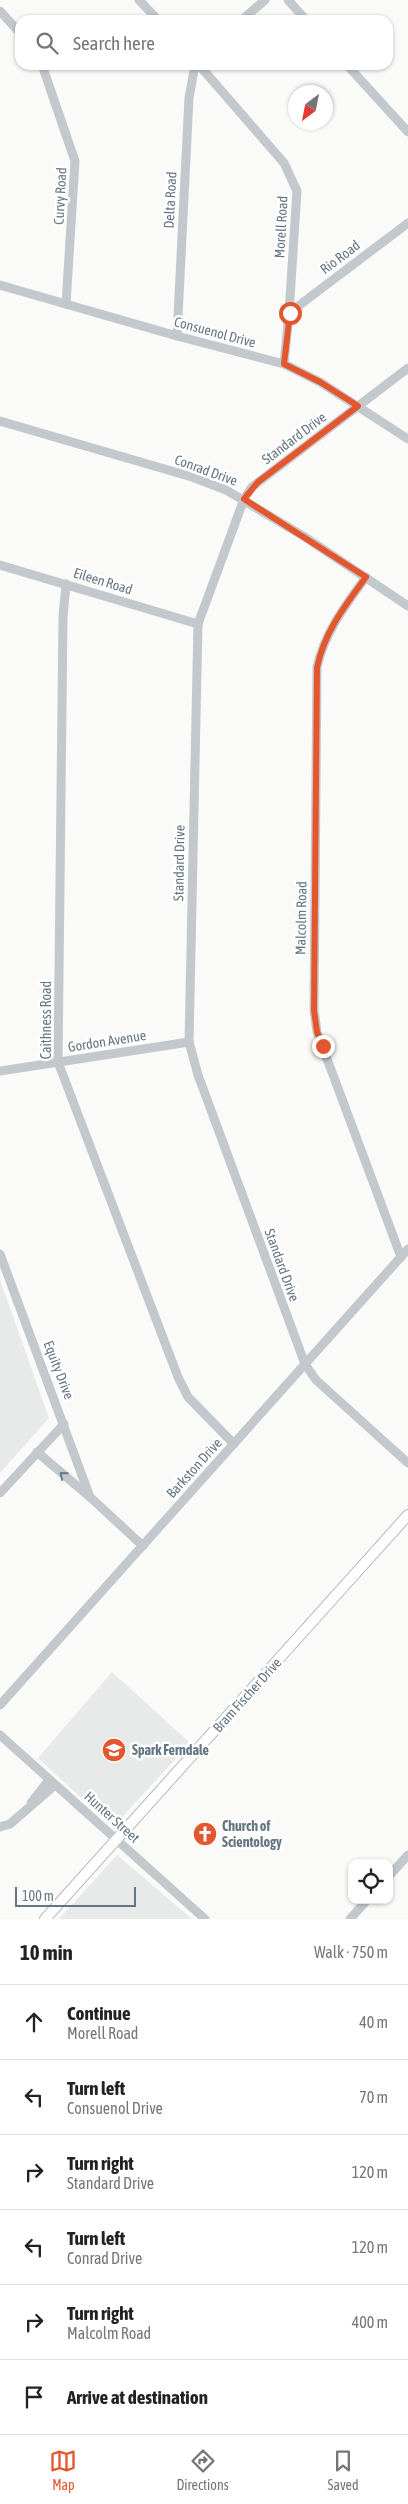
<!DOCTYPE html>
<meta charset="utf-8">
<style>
:root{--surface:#fff;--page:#f2f2f2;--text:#222;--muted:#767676;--line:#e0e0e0;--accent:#e4572e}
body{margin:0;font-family:"Asap Condensed",sans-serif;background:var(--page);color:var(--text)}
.controls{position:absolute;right:15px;bottom:15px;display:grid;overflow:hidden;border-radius:10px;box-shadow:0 1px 4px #0004}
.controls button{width:45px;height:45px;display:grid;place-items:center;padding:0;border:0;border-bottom:1px solid var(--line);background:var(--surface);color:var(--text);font:25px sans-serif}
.compass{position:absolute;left:288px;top:85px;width:45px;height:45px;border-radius:50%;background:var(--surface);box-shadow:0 1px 4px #0004;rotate:212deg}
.scale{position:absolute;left:15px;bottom:12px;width:121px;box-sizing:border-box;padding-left:5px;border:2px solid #657683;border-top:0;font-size:14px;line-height:18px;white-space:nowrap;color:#657683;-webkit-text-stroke:4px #fff;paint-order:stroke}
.stop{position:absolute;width:15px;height:15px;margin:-11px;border:4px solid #e4572e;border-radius:50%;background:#fff}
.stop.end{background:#e4572e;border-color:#fff;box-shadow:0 1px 5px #0008}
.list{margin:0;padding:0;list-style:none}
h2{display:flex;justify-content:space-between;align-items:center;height:65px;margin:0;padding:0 20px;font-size:21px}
h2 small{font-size:16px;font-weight:400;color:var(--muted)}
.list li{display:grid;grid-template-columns:32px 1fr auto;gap:15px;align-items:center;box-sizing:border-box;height:75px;padding:0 20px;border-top:1px solid var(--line)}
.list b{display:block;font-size:19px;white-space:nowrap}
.list p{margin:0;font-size:16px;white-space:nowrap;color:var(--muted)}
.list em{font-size:16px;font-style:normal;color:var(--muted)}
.icon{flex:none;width:28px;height:28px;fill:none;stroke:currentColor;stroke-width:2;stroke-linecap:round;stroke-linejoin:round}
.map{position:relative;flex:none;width:408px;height:1919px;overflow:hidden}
.search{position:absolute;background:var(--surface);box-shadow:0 1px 4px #0004;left:15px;right:15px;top:15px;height:55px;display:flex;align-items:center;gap:12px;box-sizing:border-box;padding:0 18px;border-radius:15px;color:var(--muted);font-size:19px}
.sheet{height:515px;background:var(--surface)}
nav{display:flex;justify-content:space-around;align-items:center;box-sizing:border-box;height:70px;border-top:1px solid var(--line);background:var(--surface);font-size:14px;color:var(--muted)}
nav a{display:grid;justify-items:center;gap:2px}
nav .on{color:var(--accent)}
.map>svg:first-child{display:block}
.built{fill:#e8e9e9}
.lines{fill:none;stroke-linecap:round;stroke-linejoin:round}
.major-casing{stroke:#b5babe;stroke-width:12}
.minor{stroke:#c3c8cc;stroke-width:9}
.major{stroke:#fff;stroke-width:10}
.oneway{stroke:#6a7a87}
.route{stroke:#e4572e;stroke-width:6}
.labels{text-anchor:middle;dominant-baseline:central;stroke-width:5;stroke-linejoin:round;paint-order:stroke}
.street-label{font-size:14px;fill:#657683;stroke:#fff}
.poi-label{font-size:14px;font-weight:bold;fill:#657683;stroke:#fff;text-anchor:start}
</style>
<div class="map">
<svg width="408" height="1919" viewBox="0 0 408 1919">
<rect width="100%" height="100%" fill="#fafaf8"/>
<g class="built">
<polygon points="0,1280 49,1418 0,1473"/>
<polygon points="112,1672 190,1743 113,1827 38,1758"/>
<polygon points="117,1855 192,1919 59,1919"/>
</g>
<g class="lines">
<g class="major-casing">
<polyline id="major" points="45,1919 408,1515"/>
</g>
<g class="minor">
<polyline points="139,0 158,20"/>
<polyline points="288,0 306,20"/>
<polyline points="0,11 20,33"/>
<polyline points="242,20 265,0"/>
<polyline points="42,65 75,161 66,304"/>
<polyline points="199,65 284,163 297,191 289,313 284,364"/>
<polyline points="347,65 408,132"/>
<polyline points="0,285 177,336 284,364 320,382 408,439"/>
<polyline points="289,313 408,223"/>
<polyline points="177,336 189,98 195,65"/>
<polyline points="408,368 252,487 244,499 198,624 189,1042 198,1075 305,1364 316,1380 408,1463"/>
<polyline points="0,421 192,477 226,490 305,537 408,606"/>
<polyline points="0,565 198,624"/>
<path d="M366 577C345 606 325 632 317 667L314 1010 317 1032 401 1257"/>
<polyline points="66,584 63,617 58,1062 178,1377 188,1397 234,1444"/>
<polyline points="0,1071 189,1042"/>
<polyline points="0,1254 90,1497 143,1546"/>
<polyline points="37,1452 90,1497"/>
<polyline points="0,1493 64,1424"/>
<polyline points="0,1705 408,1249"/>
<polyline points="0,1735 205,1919"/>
<polyline points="31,1803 49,1780"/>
<polyline points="0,1827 10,1824 55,1785"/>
<polyline points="389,1876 408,1855"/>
<polyline points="350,1919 367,1900"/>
</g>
<use href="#major" class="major"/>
</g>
<defs><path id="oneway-chevron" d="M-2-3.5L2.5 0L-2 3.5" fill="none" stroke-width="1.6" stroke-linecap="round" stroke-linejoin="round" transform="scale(1.25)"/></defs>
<use class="oneway" href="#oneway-chevron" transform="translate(63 1475) rotate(-140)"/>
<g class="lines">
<path class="route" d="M290 313 284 364 320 382 358 406 258 482 244 499 366 577C345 606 324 632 317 668L314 1010 317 1032 323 1046"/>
</g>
<defs>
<g id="school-disc" transform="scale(1.25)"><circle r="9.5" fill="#e4572e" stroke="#fff"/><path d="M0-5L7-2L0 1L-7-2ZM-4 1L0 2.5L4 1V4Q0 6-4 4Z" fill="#fff"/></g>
<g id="church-disc" transform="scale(1.25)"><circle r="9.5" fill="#e4572e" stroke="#fff"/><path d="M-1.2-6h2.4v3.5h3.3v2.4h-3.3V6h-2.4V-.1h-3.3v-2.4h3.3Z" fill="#fff"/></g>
</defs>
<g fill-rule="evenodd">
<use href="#school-disc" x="114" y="1750"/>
<use href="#church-disc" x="205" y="1834"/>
</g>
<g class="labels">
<g class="street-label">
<text transform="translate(60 196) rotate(-87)">Curvy Road</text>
<text transform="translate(170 200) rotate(-87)">Delta Road</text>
<text transform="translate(281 227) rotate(-87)">Morell Road</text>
<text transform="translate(340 257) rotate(-37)">Rio Road</text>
<text transform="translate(215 332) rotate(15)">Consuenol Drive</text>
<text transform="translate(294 438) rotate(-37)">Standard Drive</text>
<text transform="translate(206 470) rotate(20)">Conrad Drive</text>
<text transform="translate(103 581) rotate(17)">Eileen Road</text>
<text transform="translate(179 863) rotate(-89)">Standard Drive</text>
<text transform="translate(301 918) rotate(-89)">Malcolm Road</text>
<text transform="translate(46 1020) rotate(-90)">Caithness Road</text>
<text transform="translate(107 1041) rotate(-9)">Gordon Avenue</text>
<text transform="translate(282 1265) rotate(70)">Standard Drive</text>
<text transform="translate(59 1370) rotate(69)">Equity Drive</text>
<text transform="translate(194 1468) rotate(-48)">Barkston Drive</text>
<text transform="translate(247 1695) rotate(-48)">Bram Fischer Drive</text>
<text transform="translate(112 1817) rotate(42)">Hunter Street</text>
</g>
<g class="poi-label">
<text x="132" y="1750">Spark Ferndale</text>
<text x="222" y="1826">Church of<tspan x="222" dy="16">Scientology</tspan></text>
</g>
</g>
</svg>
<div class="controls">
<button><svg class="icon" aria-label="locate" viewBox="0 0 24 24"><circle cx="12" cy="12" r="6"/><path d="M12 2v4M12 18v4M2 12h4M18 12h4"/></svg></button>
</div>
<svg class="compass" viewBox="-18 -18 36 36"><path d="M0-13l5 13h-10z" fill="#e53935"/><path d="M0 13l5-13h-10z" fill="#767676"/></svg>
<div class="scale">100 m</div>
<div class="stop" style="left:290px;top:313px"></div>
<div class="stop end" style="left:323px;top:1046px"></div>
<div class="search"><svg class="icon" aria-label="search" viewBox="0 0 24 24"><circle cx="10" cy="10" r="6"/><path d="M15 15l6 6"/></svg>Search here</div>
</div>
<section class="sheet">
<h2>10 min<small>Walk · 750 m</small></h2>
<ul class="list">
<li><svg class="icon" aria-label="ahead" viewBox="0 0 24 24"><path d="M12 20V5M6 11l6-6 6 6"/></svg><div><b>Continue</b><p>Morell Road</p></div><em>40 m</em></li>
<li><svg class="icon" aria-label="left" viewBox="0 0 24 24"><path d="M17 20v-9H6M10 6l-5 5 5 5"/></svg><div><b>Turn left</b><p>Consuenol Drive</p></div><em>70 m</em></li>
<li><svg class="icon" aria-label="right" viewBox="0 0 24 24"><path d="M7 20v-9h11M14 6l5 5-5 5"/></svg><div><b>Turn right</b><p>Standard Drive</p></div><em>120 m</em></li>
<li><svg class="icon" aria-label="left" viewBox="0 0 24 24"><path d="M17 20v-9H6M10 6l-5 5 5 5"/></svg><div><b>Turn left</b><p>Conrad Drive</p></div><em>120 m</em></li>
<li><svg class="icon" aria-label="right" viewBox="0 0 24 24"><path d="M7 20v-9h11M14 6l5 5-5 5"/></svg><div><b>Turn right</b><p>Malcolm Road</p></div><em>400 m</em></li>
<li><svg class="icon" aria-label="arrive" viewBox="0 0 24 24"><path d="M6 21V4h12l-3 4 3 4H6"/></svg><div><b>Arrive at destination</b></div></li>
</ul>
</section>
<nav>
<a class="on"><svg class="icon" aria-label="map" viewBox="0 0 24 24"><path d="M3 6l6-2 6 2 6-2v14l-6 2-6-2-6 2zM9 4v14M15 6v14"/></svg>Map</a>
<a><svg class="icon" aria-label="directions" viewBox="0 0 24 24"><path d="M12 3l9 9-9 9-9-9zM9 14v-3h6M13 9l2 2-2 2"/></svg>Directions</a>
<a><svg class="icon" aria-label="saved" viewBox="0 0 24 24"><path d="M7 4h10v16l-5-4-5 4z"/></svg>Saved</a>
</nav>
